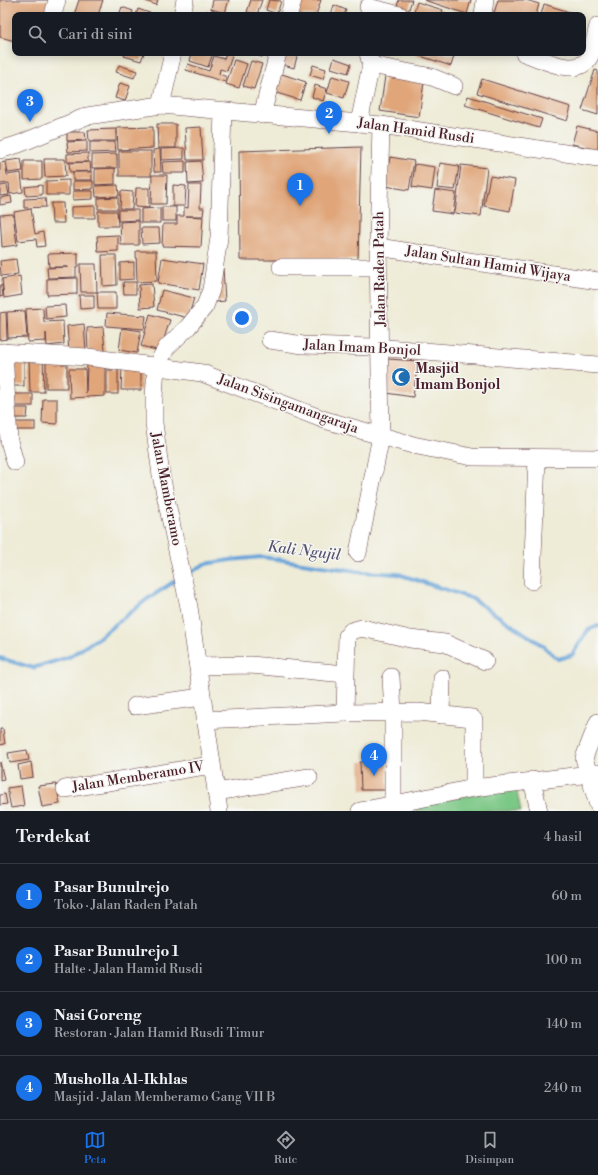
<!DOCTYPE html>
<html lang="id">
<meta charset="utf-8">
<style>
:root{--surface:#171b24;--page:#242831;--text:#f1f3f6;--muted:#9ea1a6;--line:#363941;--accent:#1a73e8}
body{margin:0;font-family:"Libre Bodoni",serif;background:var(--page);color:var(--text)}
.you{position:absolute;left:242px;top:318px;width:14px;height:14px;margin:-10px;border:3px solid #fff;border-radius:50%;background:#1a73e8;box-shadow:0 0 0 6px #1a73e833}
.badge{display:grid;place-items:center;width:26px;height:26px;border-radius:50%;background:var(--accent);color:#fff;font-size:13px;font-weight:700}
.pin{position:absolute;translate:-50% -33px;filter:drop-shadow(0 1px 2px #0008)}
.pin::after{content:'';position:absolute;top:21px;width:14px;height:12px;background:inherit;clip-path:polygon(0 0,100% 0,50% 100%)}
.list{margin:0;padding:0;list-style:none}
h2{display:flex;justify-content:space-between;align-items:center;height:52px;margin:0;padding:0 16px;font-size:17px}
h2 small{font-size:13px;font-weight:400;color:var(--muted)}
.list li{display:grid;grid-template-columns:26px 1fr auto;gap:12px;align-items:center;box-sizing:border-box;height:64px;padding:0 16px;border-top:1px solid var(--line)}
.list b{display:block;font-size:15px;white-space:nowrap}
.list p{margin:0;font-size:13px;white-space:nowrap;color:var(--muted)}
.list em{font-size:13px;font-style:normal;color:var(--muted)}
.icon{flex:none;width:22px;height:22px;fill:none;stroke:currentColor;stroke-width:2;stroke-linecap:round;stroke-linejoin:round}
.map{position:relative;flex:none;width:598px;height:811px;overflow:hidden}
.search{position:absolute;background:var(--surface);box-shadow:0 2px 10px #0003;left:12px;right:12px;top:12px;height:44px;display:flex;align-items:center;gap:10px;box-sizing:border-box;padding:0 14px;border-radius:8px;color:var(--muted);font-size:15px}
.sheet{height:308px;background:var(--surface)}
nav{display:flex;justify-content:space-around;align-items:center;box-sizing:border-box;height:56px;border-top:1px solid var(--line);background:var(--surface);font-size:11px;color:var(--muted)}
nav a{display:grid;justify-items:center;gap:2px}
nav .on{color:var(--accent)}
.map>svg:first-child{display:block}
.green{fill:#7cc886;stroke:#637458}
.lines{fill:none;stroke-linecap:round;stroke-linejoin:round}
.stream{stroke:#68a4d9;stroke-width:4}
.building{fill:#e0a67a}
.minor-casing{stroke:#633e45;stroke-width:18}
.minor{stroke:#fff;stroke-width:17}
.labels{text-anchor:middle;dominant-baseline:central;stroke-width:3;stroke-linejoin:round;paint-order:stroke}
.street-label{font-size:14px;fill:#4a1f2b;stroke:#f6f6f2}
.poi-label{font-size:14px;font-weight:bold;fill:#4a1f2b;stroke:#f6f6f2;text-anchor:start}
.water-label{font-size:15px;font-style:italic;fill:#565471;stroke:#f6f6f2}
</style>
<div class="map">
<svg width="598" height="811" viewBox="0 0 598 811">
<rect width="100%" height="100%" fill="#f6f6f2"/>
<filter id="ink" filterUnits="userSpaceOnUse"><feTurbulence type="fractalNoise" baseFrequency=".025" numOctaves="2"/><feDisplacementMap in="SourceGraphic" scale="8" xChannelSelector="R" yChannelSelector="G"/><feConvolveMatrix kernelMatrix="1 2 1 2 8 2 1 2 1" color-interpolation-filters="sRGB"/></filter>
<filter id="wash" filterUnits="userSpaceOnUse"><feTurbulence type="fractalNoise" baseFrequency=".012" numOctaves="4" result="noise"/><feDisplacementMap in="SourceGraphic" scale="16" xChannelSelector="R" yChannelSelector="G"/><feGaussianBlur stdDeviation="0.9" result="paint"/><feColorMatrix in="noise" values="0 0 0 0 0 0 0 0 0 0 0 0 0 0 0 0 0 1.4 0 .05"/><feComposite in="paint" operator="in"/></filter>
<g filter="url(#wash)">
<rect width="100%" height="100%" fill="#eeebd6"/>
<polygon class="green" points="516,787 521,811 383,811"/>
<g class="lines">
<g class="stream">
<polyline points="186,575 205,564 230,560 262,557 363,572 398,574 471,598 542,645 558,659 572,655 588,630 598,626"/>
<polyline points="0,658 33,668 69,657 97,639 146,600 178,579"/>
</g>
</g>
<g id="blocks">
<g class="building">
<polygon points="0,0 51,0 47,15 15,15 15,41 0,37"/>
<polygon points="79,0 103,0 98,15 74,15"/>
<polygon points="143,0 158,0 156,5"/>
<polygon points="213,0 229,0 225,13 211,9"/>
<polygon points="251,0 262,0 257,15 247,12"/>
<polygon points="269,0 281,1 277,14 266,10"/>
<polygon points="297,0 321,0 316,15 292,15"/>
<polygon points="399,0 412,0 407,15 395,12"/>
<polygon points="424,0 471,0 467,14"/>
<polygon points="498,0 526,0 539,4 536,15 501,15 494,13"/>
<polygon points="417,2 443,10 441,15 413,15"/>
<polygon points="544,4 579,15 541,15"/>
<polygon points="334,5 346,10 344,15 331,15"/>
<polygon points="122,7 133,11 132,15 119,15"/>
<polygon points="138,9 155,15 136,15"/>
<polygon points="206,11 219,15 204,15"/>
<polygon points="125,53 144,53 141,61 124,56"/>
<polygon points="192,53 213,53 208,67 190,61"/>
<polygon points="226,53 233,53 227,71 220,69 219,74 227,77 225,82 186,70 188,64 209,71 214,56 224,59"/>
<polygon points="250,53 264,53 262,57"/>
<polygon points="280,53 298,53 294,68 277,63"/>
<polygon points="411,53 444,53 454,56 451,66"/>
<polygon points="334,58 351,64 348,73 331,68"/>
<polygon points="234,60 247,64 239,88 226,84"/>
<polygon points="251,61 262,64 254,89 243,86"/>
<polygon points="119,65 137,71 134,78 116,72"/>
<polygon points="313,65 326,69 323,79 310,75"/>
<polygon points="595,70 598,71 598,115 582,110"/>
<polygon points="276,72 306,82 300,100 270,91"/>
<polygon points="332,76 349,81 344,98 327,93"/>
<polygon points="385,76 424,82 419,117 380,111"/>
<polygon points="482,79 571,107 567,121 477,93"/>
<polygon points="120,83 130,86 125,101 115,98"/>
<polygon points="315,85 327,89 323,101 312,97"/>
<polygon points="468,96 542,119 539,128 465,105"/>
<polygon points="157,124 176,124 176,148 158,148"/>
<polygon points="577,126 598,131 598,150 572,144"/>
<polygon points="153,127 153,148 118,150 117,128"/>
<polygon points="201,127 203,160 187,160 185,128"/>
<polygon points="116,129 116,141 89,141 88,130"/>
<polygon points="67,132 85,132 86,140 67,141"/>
<polygon points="87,141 87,151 68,152 67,142"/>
<polygon points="90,142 115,142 116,152 90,153"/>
<polygon points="361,147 358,260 240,260 239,151"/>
<polygon points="184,148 184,159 161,160 161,149"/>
<polygon points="160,149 161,172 154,172 153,150"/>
<rect x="119" y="151" width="32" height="25"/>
<polygon points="88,153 88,162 67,162 67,154"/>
<polygon points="117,154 117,168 92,168 92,155"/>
<polygon points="390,157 414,161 409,190 385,186"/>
<polygon points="21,159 23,171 8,173 6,161"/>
<polygon points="44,159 65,159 66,176 45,177"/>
<polygon points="24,161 42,161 42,179 24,180"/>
<polygon points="185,161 185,173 163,173 162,162"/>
<polygon points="201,161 203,183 188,184 187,162"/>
<polygon points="5,162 7,175 21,173 23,192 10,194 9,183 0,184 0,163"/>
<polygon points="90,162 91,171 70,172 69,163"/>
<polygon points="440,163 459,166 455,190 437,188"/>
<polygon points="415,164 435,167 432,190 412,187"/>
<polygon points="461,165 487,168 481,216 455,213"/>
<polygon points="115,168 115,184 95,185 95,169"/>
<rect x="73" y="172" width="19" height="8"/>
<polygon points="152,175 167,175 166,204 151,204"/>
<polygon points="490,176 515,180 510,211 484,206"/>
<polygon points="69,180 69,195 46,195 46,181"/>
<polygon points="73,181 93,181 93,189 73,190"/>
<polygon points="7,185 9,195 0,196 0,186"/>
<polygon points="42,185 42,195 26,196 25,187"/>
<polygon points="118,185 119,196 96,197 95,186"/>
<polygon points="173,185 186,186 185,206 173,206"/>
<polygon points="189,185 201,185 200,208 204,208 203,216 186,216 203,217 201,247 162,246 163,224 177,224 177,216 184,216 184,207 188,208"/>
<polygon points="136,188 149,188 149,208 135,207"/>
<polygon points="435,190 456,193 453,214 432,211"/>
<polygon points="73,191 93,191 93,199 73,200"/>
<polygon points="121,191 133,192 132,209 120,209"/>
<polygon points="11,196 12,203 0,205 0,198"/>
<polygon points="118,197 118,209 98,209 98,198"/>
<polygon points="45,198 46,207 24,208 24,199"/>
<polygon points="51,203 63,203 64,223 52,223"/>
<polygon points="95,206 95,218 71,218 71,207"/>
<rect x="162" y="207" width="14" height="14"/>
<polygon points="160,208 160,223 141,223 141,209"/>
<polygon points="31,209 35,234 43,232 45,246 37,247 36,239 18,241 14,212"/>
<polygon points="118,210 138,210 138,220 118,221"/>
<polygon points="98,211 117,211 118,226 98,226"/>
<polygon points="13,214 17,245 2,247 0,215"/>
<polygon points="139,221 139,245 121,245 120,222"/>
<polygon points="141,228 159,228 160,243 142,244"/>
<polygon points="118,235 118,251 98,252 97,236"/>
<polygon points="136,251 156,251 157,281 137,282"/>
<polygon points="78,253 78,266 76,267 76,277 48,278 47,268 68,267 49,267 48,254"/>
<polygon points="102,255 116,255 117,285 103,286"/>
<polygon points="162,258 203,264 199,290 158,283"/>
<polygon points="16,259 18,274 1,276 0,261"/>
<polygon points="134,262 134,279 120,280 120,263"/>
<polygon points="80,264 96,264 97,292 81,292"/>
<polygon points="223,268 225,301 216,302 214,269"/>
<polygon points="20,276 22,295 4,298 2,279"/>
<polygon points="77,278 77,294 47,295 47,279"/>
<polygon points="123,282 136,282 136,294 124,294"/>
<polygon points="152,284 154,307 140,308 139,285"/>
<polygon points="2,285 3,296 0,297 0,286"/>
<polygon points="162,290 194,298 188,318 157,310"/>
<polygon points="97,292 116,292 116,309 98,309"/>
<polygon points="79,295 94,295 94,308 80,309"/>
<polygon points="65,305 66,317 46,319 45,306"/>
<polygon points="43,308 44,322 63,321 64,344 47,346 46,333 46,341 28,342 26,309"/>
<polygon points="25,311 27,337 8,338 7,312"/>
<polygon points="6,312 7,339 0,340 0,313"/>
<polygon points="107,313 146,316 144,329 106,326"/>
<polygon points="150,314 170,320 160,351 141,346"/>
<polygon points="84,324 86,351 69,352 67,326"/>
<polygon points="103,327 105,351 88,352 87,328"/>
<polygon points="122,328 141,331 137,353 119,350"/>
<rect x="8" y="356" width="16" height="30"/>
<polygon points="43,357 44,392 30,392 29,358"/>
<rect x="46" y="359" width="21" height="29"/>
<polygon points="388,359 418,361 413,397 386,393"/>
<polygon points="87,364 105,365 105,396 70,398 69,369 85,369 86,393"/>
<polygon points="122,369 141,369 141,390 121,390"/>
<rect x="107" y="370" width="11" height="24"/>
<rect x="11" y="394" width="22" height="12"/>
<polygon points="43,399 57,399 57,424 42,423"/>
<polygon points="9,408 28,408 27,418 9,418"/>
<rect x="12" y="422" width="23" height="8"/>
<polygon points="0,729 3,729 5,744 0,745"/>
<polygon points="27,750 29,760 10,763 8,753"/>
<polygon points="387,761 388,790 361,790 360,762"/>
<polygon points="0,762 4,779 0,780"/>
<polygon points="31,762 33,777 20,779 18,765"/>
<polygon points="56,784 60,804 42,807 38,786"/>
<polygon points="21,786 24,806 11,808 7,788"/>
<polygon points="5,794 7,804 0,805 0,795"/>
</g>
</g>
</g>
<g filter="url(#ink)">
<use href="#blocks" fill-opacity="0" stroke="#633e45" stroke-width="1"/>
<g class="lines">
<g class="minor-casing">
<g id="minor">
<polyline points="368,7 400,15"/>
<polyline points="53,15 57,0"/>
<polyline points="182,15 185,0"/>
<polyline points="289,15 293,0"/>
<polyline points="483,15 485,0"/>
<path d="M524 53C541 58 578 80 590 56 594 47 595 35 598 26"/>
<polyline points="371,65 432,77 454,86"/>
<polyline points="161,105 173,53"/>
<polyline points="262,115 278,53"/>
<polyline points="359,123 371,65 368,53"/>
<polyline points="0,150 19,144 87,116 161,105 381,125 598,158"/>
<polyline points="378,247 598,281"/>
<polyline points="281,267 378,267"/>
<polyline points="270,340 303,345 374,347 598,365"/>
<polyline points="0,352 88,357 202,373 325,420 413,445 472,457 598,458"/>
<polyline points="4,352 9,441 15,462"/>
<polyline points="358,553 381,436 378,247 381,125"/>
<polyline points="532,581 537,459"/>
<polyline points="198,666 251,665 345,674"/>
<polyline points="391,677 393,713 393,804"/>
<polyline points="135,706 202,697"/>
<polyline points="345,713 347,636 351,631 362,628 410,639 445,643 485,661"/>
<polyline points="441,715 442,678"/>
<polyline points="205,720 345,713 418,712 472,718 474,720 474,788"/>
<polyline points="598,722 584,758 598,805"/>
<polyline points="532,780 539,811"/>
<polyline points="65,789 211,765"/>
<polyline points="216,792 309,777"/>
<polyline points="219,811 189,607 161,475 154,423 154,398 156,366 167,347 188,327 205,306 211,290 219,238 223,111"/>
<polyline points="360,811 474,788 598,773"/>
</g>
</g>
<use href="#minor" class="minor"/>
</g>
</g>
<defs>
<g id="mosque-disc" transform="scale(1)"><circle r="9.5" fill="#1f6fb2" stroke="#f6f6f2"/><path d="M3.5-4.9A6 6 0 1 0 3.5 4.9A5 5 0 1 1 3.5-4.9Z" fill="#fff"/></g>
</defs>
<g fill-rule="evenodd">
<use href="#mosque-disc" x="401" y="377"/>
</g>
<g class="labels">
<g class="street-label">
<text transform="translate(416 131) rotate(8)">Jalan Hamid Rusdi</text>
<text transform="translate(488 264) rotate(9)">Jalan Sultan Hamid Wijaya</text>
<text transform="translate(380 269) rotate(-91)">Jalan Raden Patah</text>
<text transform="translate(362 348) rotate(3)">Jalan Imam Bonjol</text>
<text transform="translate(288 404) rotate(20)">Jalan Sisingamangaraja</text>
<text transform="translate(166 489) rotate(79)">Jalan Mamberamo</text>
<text transform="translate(138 777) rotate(-9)">Jalan Memberamo IV</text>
</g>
<g class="poi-label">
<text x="415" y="369">Masjid<tspan x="415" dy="16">Imam Bonjol</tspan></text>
</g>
<g class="water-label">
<text transform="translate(304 551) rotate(7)">Kali Ngujil</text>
</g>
</g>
</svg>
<div class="you"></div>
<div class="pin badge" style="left:300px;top:206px">1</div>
<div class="pin badge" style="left:329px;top:134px">2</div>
<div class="pin badge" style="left:30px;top:122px">3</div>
<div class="pin badge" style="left:374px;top:776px">4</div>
<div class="search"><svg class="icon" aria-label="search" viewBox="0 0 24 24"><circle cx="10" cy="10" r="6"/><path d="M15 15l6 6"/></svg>Cari di sini</div>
</div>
<section class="sheet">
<h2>Terdekat<small>4 hasil</small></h2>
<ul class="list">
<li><span class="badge">1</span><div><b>Pasar Bunulrejo</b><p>Toko · Jalan Raden Patah</p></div><em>60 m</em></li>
<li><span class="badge">2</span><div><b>Pasar Bunulrejo 1</b><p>Halte · Jalan Hamid Rusdi</p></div><em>100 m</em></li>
<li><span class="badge">3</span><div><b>Nasi Goreng</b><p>Restoran · Jalan Hamid Rusdi Timur</p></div><em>140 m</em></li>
<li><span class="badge">4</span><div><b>Musholla Al-Ikhlas</b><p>Masjid · Jalan Memberamo Gang VII B</p></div><em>240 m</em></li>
</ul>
</section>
<nav>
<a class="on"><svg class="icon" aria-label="map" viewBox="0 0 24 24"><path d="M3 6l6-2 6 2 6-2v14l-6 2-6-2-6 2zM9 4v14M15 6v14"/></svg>Peta</a>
<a><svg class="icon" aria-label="directions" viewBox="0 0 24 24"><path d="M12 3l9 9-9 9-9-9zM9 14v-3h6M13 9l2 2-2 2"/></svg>Rute</a>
<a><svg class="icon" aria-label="saved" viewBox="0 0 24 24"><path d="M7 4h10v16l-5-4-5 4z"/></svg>Disimpan</a>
</nav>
